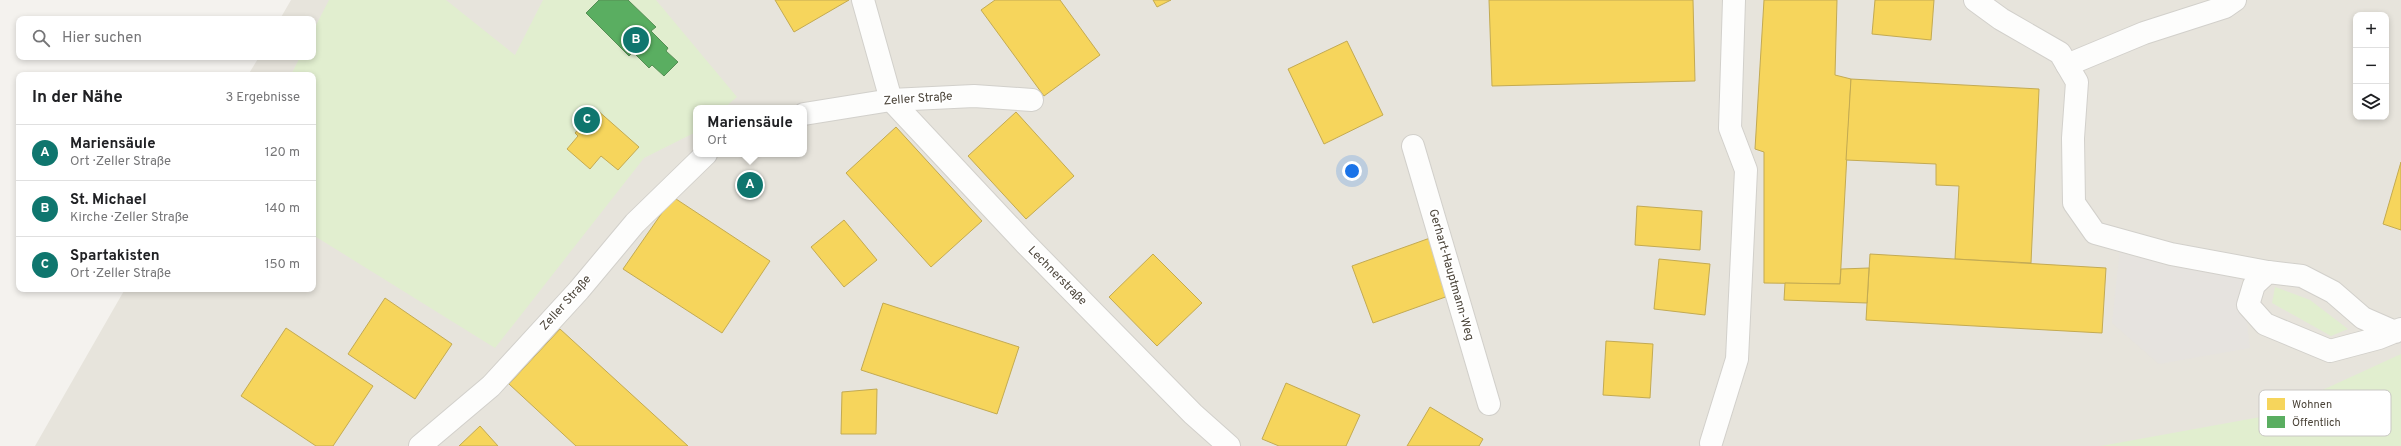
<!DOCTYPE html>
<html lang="de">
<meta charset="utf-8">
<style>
:root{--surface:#fff;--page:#f6f6f6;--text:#202124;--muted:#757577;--line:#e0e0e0;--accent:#0f766e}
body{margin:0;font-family:Overpass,sans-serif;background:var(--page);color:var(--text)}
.controls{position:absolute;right:12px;top:12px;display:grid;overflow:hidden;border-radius:8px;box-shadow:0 2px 6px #0003}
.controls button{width:36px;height:36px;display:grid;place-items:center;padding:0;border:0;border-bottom:1px solid var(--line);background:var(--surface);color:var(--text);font:20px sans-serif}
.you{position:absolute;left:1352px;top:171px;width:14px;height:14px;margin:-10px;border:3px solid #fff;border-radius:50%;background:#1a73e8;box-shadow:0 0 0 6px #1a73e833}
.badge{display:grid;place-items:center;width:26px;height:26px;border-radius:50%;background:var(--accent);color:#fff;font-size:13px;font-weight:700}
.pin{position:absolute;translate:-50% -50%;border:2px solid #fff;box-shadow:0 1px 4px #0006}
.popup{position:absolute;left:693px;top:105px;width:114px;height:52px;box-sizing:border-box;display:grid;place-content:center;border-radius:8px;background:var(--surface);filter:drop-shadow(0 1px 3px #0005);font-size:13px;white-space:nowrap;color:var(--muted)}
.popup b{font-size:15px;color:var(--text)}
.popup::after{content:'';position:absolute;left:50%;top:100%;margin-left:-8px;border:8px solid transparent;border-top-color:var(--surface)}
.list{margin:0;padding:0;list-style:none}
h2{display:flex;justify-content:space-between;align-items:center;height:52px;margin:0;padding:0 16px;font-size:17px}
h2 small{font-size:13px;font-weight:400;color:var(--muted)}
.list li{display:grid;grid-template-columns:26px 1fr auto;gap:12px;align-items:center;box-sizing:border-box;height:56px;padding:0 16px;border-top:1px solid var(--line)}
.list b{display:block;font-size:15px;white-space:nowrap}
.list p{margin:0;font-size:13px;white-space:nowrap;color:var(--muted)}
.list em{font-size:13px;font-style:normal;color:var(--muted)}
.icon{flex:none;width:22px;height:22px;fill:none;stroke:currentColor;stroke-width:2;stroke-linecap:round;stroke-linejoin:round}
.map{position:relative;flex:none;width:2401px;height:446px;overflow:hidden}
.search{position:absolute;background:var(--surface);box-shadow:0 2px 6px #0003;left:16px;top:16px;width:300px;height:44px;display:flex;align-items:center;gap:10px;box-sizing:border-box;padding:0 14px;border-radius:8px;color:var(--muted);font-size:15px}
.panel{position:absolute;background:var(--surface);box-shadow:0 2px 6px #0003;left:16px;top:72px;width:300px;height:220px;border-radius:8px}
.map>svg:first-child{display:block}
.residential{fill:#e7e4dc;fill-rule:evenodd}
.green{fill:#e1eecf}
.parking{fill:#e6e3df}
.homes{fill:#f6d55c;stroke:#c3aa52}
.public{fill:#5aae61;stroke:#568e55}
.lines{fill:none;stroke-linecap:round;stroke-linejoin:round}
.minor-casing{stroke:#d2d0cb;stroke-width:24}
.minor{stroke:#fdfdfc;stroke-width:22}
.labels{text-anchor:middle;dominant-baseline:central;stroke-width:4;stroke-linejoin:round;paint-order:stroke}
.street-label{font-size:12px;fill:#4b4439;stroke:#fff}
.key{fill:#fff;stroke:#c9c7c4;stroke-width:1}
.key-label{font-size:11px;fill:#4b4439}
</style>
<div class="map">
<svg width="2401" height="446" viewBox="0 0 2401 446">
<rect width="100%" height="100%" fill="#f4f2ee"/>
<path class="residential" d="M291 0H2401V446H35L125 289H313V75H248L259 57H313V19H280ZM2356 15H2386V117H2356ZM696 108H804V154H696Z"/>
<g class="green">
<polygon points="329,0 446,0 515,55 543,0 656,0 737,97 724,108 696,108 696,132 644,158 495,348 313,235 313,75 291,75 300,57 313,57 313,31"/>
<polygon points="2275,287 2310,300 2348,329 2331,336 2272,303"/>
<polygon points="2401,354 2401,446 2101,446 2266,416"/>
</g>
<polygon class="parking" points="2121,240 2240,267 2250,348 2159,364 2112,323"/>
<g class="homes">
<polygon points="775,0 849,0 794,32"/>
<polygon points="995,0 1060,0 1100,55 1044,96 981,10"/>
<polygon points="1153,0 1171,0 1157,7"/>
<polygon points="1489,0 1693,0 1695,81 1492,86"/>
<polygon points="1764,0 1837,0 1835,75 1851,79 1840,284 1764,283 1764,152 1755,149"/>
<polygon points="1875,0 1934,0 1931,40 1872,34"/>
<polygon points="1347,41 1383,115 1324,144 1288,69"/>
<polygon points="1851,79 2039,89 2031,263 1955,259 1959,186 1936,185 1936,164 1846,160"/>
<polygon points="596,109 639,147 618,170 601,156 590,169 567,149 578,136 575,133"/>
<polygon points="1016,112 1074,176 1026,219 968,156"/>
<polygon points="896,127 982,221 931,267 846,173"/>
<polygon points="2401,162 2401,230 2383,224"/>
<polygon points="673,197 770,261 722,333 623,269"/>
<polygon points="1637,206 1702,211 1700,250 1635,245"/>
<polygon points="844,220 877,260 844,287 811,247"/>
<polygon points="1430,238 1451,295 1373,323 1352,266"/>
<polygon points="1153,254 1202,303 1157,346 1109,297"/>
<polygon points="1870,254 2106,268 2102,333 1866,320"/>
<polygon points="1659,259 1710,264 1705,315 1654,309"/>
<polygon points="1869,268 1867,303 1784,300 1785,283 1840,284 1841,269"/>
<polygon points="385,298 452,344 415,399 348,354"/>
<polygon points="883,303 1019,347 997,414 861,370"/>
<polygon points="286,328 373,386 333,446 316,446 241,396"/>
<polygon points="560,329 688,446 576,446 509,384"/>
<polygon points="1606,341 1653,344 1650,398 1603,395"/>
<polygon points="1286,383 1360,415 1346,446 1279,446 1262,439"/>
<polygon points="877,389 876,434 841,434 842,392"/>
<polygon points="1430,407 1483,439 1479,446 1407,446"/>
<polygon points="480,426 498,446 459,446"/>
</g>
<polygon class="public" points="599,0 628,0 656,27 651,31 668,48 666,51 678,62 664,76 652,65 649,68 633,52 629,56 586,13"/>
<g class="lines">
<g class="minor-casing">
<g id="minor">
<polyline points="863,0 891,100 1025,243 1193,414 1229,446"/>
<polyline points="1975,0 2001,19 2060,53 2077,82 2073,138 2074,203 2095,233 2171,254 2268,272"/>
<polyline points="2067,65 2144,33 2225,7 2235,0"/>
<polyline points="804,114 891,100 974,96 1032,100"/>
<polyline points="1413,146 1489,404"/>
<polyline points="2395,332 2363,318 2333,292 2302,276 2268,272 2254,285 2248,305 2265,324 2330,351 2379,338 2401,329"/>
<polyline points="1711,443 1737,359 1746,170 1730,128 1734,0"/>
<polyline points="420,446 491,386 579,290 635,223 706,154"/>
</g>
</g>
<use href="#minor" class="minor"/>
</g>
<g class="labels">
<g class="street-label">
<text transform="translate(918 99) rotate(-4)">Zeller Straße</text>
<text transform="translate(1451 275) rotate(74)">Gerhart-Hauptmann-Weg</text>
<text transform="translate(1057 276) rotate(45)">Lechnerstraße</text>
<text transform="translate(566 303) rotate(-48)">Zeller Straße</text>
</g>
</g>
<rect x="2259" y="390" width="132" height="46" rx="6" class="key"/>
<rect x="2267" y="398" width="18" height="12" fill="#f6d55c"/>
<rect x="2267" y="416" width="18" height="12" fill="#5aae61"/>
<g class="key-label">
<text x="2292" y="408">Wohnen</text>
<text x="2292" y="426">Öffentlich</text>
</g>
</svg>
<div class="controls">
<button>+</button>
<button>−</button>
<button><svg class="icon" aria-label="layers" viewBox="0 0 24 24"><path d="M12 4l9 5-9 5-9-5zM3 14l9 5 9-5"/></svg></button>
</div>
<div class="you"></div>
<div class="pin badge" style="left:750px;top:185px">A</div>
<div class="popup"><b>Mariensäule</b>Ort</div>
<div class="pin badge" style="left:636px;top:40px">B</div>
<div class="pin badge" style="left:587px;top:120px">C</div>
<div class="search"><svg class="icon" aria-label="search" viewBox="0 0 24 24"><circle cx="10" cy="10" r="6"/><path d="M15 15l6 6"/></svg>Hier suchen</div>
<section class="panel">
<h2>In der Nähe<small>3 Ergebnisse</small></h2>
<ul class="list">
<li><span class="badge">A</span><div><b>Mariensäule</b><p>Ort · Zeller Straße</p></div><em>120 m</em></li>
<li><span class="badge">B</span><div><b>St. Michael</b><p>Kirche · Zeller Straße</p></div><em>140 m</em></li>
<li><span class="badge">C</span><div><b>Spartakisten</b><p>Ort · Zeller Straße</p></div><em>150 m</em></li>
</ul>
</section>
</div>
